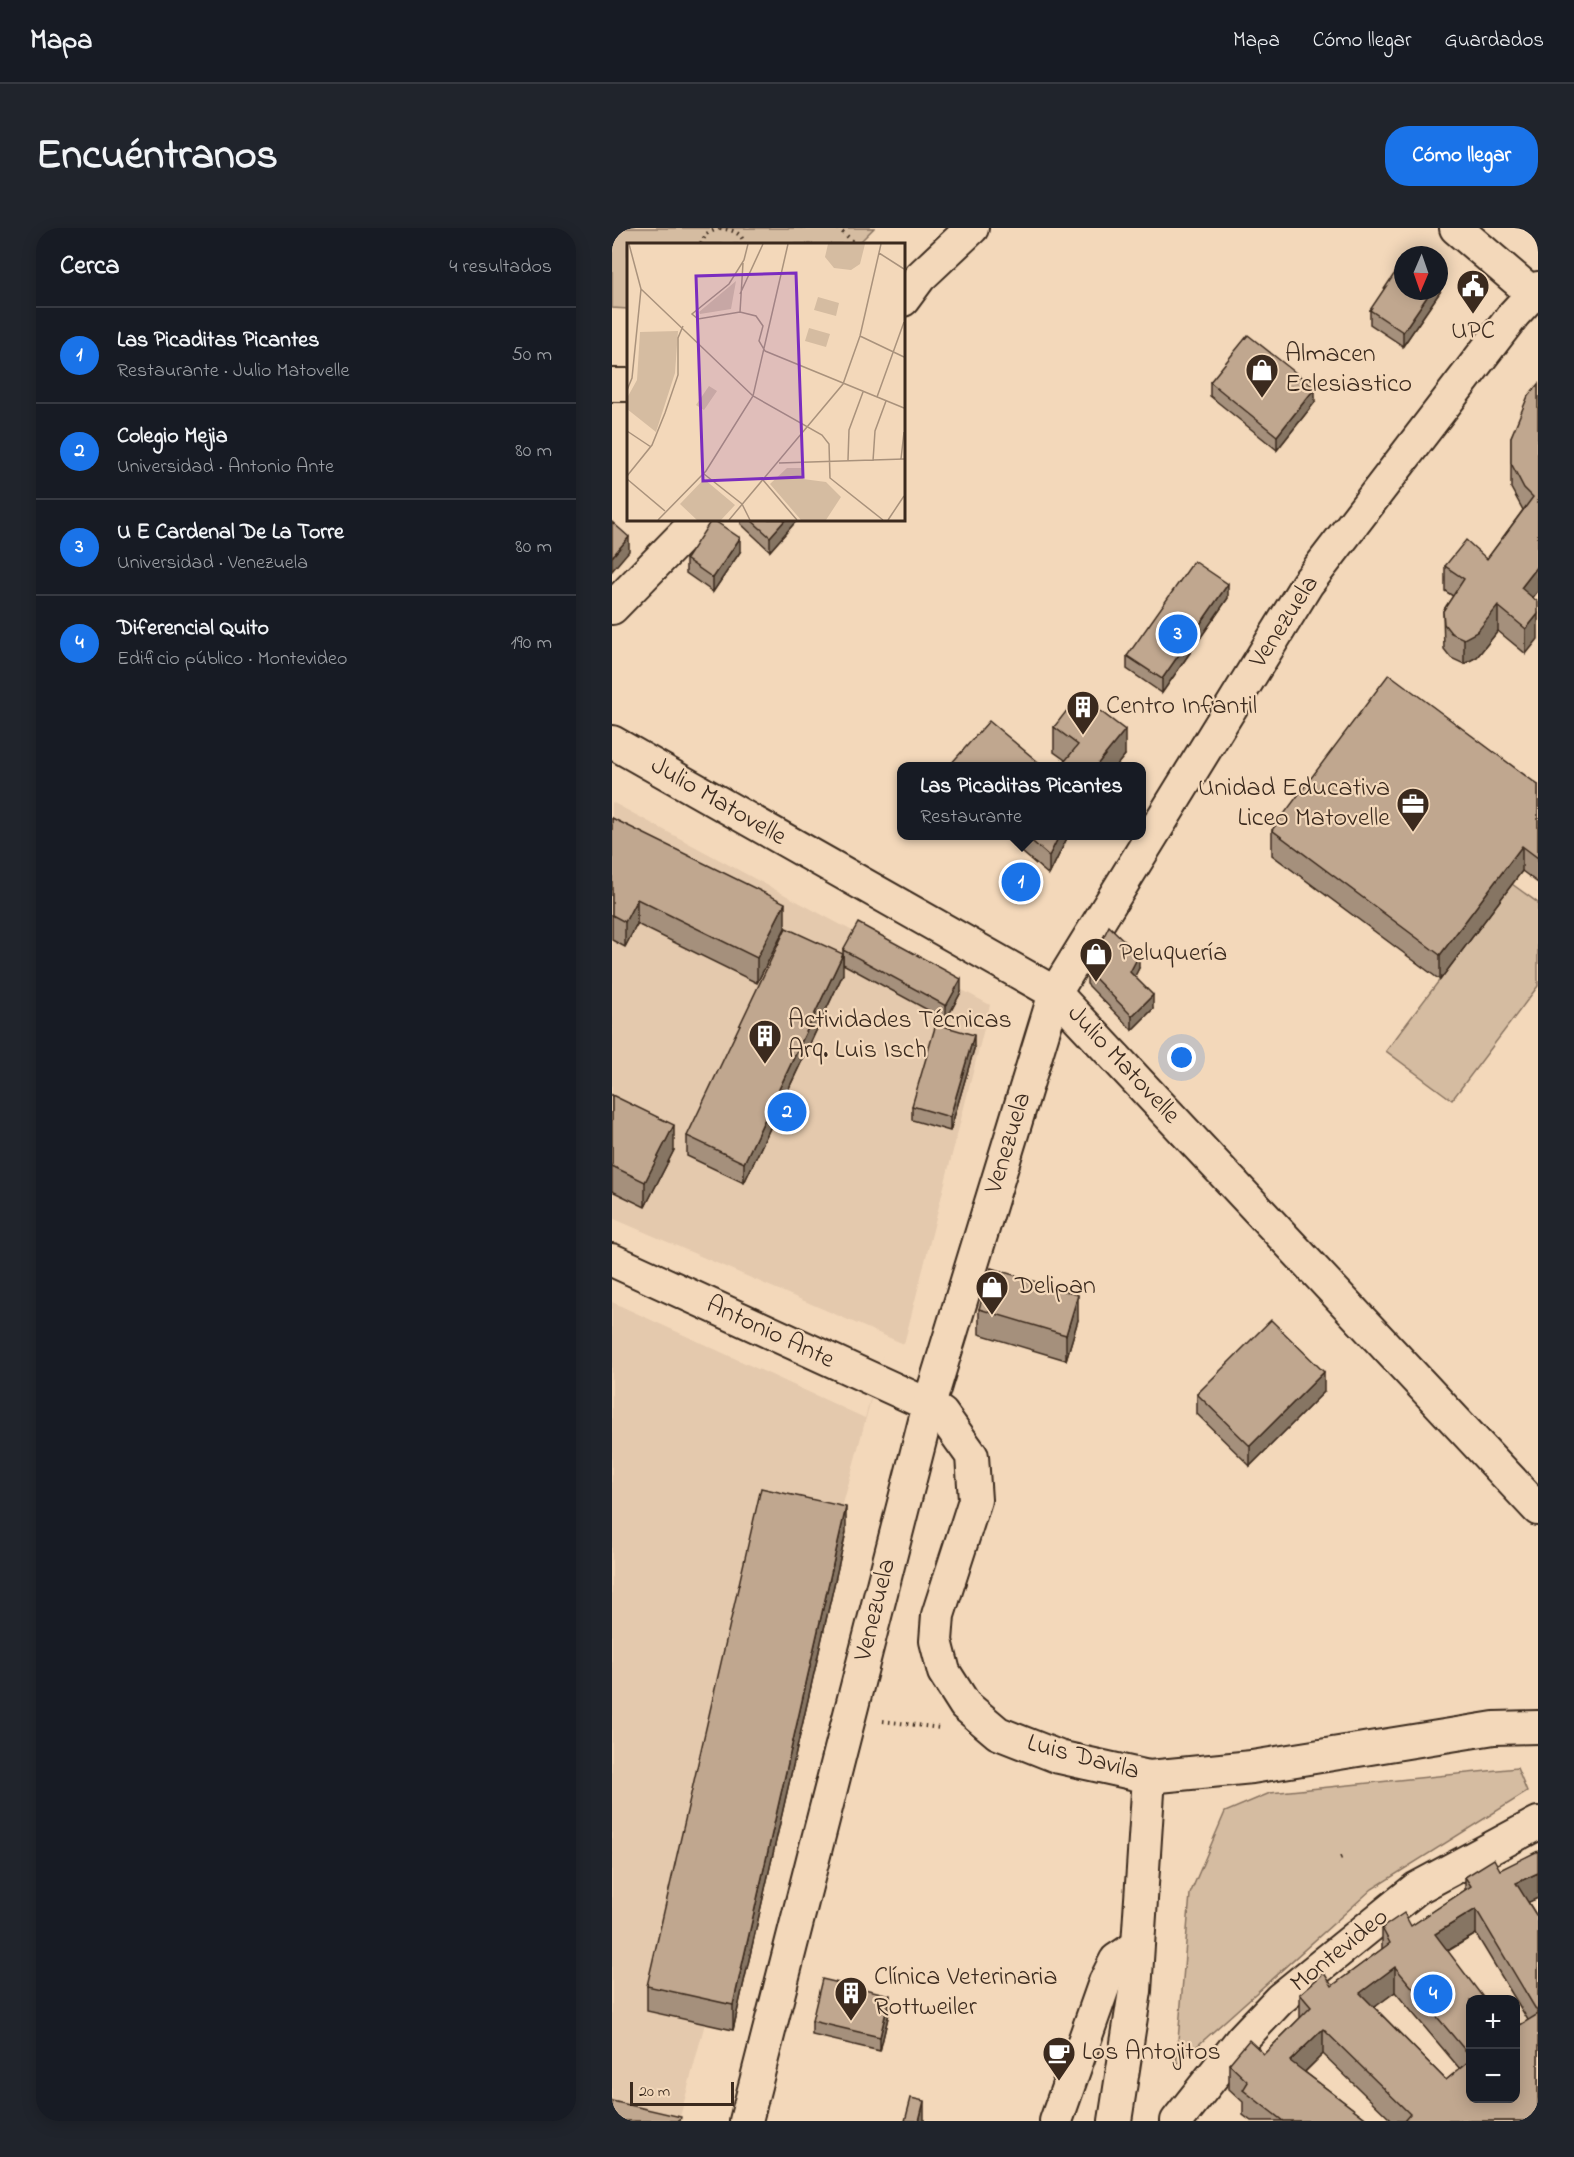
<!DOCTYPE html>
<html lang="es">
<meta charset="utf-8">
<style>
:root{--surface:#171b24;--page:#20242c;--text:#f1f3f6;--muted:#9ea1a6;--line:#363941;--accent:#1a73e8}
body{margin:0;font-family:"Indie Flower",sans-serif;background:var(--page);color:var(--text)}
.controls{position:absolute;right:18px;bottom:18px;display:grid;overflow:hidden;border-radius:12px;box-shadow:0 3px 15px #0003}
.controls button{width:54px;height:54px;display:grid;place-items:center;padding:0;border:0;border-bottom:2px solid var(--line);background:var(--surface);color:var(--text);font:30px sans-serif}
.compass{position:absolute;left:782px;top:18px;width:54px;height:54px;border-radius:50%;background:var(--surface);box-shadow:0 3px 15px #0003;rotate:182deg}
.scale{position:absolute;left:18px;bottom:15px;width:104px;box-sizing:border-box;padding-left:6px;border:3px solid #3b2a1e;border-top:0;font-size:16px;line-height:21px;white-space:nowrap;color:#3b2a1e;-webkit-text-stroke:4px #f3d8ba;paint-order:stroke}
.you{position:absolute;left:570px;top:830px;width:21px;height:21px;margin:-15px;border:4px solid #fff;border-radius:50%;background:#1a73e8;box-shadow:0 0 0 9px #1a73e833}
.badge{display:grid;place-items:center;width:39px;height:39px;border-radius:50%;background:var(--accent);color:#fff;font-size:20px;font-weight:700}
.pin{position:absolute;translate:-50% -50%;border:3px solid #fff;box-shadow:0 2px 6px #0006}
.popup{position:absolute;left:285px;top:534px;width:249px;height:78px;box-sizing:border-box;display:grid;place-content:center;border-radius:12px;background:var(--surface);filter:drop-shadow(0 2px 4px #0005);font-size:20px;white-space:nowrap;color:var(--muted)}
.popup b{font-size:22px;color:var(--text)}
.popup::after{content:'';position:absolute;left:50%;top:100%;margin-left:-12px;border:12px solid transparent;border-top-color:var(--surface)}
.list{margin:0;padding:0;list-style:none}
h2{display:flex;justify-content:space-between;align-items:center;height:78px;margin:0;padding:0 24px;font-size:26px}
h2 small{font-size:20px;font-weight:400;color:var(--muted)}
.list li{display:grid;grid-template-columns:39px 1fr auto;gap:18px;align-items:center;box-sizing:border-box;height:96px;padding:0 24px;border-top:2px solid var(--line)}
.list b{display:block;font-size:22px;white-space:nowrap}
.list p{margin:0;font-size:20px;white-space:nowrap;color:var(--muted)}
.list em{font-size:20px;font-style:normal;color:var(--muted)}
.map{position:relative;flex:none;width:926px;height:1893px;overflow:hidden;border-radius:24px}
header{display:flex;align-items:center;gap:36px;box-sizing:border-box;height:84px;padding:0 30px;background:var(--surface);border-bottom:2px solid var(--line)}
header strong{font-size:28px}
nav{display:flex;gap:33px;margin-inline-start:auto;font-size:21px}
.intro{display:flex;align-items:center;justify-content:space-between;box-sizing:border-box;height:144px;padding:0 36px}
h1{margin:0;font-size:42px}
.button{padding:15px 27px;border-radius:24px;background:var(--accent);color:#fff;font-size:21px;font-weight:700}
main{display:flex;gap:36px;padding:0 36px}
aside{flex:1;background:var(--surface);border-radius:24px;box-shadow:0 3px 15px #0003}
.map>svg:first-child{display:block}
.built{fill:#e4c9ad}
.green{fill:#d5bca1;stroke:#887360;stroke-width:1.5}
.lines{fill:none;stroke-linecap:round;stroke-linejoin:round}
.minor-casing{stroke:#3b2a1e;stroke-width:36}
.path{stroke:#3b2a1e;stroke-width:4;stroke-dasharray:1.5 4.5;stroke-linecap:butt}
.minor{stroke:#f3d8ba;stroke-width:32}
.wall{fill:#a5907b;stroke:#3b2a1e;stroke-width:1.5;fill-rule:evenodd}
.shaded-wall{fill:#867564;stroke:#3b2a1e;stroke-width:1.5}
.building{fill:#c0a78f;stroke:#3b2a1e;stroke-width:1.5}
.labels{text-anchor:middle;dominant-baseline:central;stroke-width:4.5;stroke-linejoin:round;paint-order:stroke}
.poi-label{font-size:26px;fill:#3b2a1e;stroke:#f3d8ba;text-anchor:start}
.street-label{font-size:26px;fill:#3b2a1e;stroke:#f3d8ba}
.inset-road{fill:none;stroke:#a9927c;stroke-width:1.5}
.view{fill:#7b2cbf;fill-opacity:0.15;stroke:#7b2cbf;stroke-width:3}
.inset-edge{fill:none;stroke:#3b2a1e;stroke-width:3}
</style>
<header>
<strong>Mapa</strong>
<nav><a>Mapa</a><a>Cómo llegar</a><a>Guardados</a></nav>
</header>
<div class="intro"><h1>Encuéntranos</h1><a class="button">Cómo llegar</a></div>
<main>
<aside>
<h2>Cerca<small>4 resultados</small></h2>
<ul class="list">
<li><span class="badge">1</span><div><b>Las Picaditas Picantes</b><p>Restaurante · Julio Matovelle</p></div><em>50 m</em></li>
<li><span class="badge">2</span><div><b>Colegio Mejia</b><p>Universidad · Antonio Ante</p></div><em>80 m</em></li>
<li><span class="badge">3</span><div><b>U E Cardenal De La Torre</b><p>Universidad · Venezuela</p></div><em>80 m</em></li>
<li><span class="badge">4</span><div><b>Diferencial Quito</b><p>Edificio público · Montevideo</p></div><em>190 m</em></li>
</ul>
</aside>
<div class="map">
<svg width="926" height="1893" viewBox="0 0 926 1893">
<rect width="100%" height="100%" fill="#f3d8ba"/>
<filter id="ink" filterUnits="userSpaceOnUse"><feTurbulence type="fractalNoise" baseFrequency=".0167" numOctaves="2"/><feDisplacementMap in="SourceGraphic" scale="12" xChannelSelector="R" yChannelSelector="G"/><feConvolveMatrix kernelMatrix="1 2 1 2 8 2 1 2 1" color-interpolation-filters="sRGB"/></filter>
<g filter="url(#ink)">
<g class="built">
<polygon points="0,574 378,777 292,1116 0,990"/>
<polygon points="0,1074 253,1190 271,1126 67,1893 0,1893"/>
</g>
<g class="green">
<polygon points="0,0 262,0 246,16 16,16 16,81 0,80"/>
<polygon points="900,656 926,675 926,758 840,872 774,823"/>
<polygon points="905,1540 915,1564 760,1661 564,1837 578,1666 613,1584 658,1565"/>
</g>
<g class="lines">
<g class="minor-casing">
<g id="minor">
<polyline points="844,0 920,65"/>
<polyline points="291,72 308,49 360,0"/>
<polyline points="0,157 16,157"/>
<polyline points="0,380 87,291"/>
<polyline points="0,514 443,765 926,1281"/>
<polyline points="0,1032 317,1177 330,1186 360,1228 363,1272 326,1387 324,1413 332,1444 353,1477 386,1505 447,1529 537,1549 640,1539 882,1500 926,1499"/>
<polyline points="134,1893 317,1177 443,765 695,356 902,86 926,60"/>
<polyline points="444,1893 493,1754 504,1732 525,1718"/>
<polyline points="503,1893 523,1763 537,1549"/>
<polyline points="565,1893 630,1811 668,1771 805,1660 926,1595"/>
</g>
</g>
<g class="path">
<path d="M108 0C119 2 130 4 132 16"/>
<polyline points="226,0 244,16"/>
<polyline points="89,16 94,6 107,0"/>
<polyline points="271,1493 329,1500"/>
<polyline points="728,1630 733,1628"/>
</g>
<use href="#minor" class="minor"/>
</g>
<g class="wall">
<polygon points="828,64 791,118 758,96 758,82"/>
<polygon points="598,154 703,174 665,222 598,168"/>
<polygon points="926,156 921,370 914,426 886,403 865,429 852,436 839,430 832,421 831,383 841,368 833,363 833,338 875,331 911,282 899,260 899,209"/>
<polygon points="129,291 186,291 158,323 129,296"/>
<polygon points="128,324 101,364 74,345 74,331"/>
<polygon points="616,370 550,465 515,441 515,428"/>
<polygon points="442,499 513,527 504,538 449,538 453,532 442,524"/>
<polygon points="926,557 926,655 910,643 828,752 660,627 660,602"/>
<polygon points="0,590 173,700 145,755 25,696 13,719 0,712"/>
<polygon points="391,608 456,608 437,647"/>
<polygon points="231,722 349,764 334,792 231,736"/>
<polygon points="527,740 522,749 541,781 520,802 475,756 475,742"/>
<polygon points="231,746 132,955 75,928 75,908"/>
<polygon points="362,821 338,903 300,892 300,878"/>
<polygon points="0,867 62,922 33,979 0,963"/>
<polygon points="367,1081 466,1092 454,1132 367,1106"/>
<polygon points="712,1164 638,1238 585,1186 585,1166"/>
<polygon points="234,1304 121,1802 35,1783 35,1758"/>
<path d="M888 1642 926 1670 916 1674 926 1690V1893H780L711 1826 693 1844 757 1893H639L631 1887V1874L617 1861V1836L652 1826 688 1790V1766L720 1758 770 1721V1700L799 1698 853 1662V1649ZM864 1706 916 1792 858 1870V1772L836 1723ZM783 1764 848 1841 834 1852 762 1779Z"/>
<polygon points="278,1781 268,1823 200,1807 200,1793"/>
</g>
<g class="shaded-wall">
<polygon points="828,50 828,64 791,118 791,104 819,63 827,63"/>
<polygon points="703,160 703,174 665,222 665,208"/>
<polygon points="174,291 186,291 158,323 158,309"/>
<polygon points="17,309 17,323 0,343 0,329"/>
<polygon points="128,310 128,324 101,364 101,350"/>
<polygon points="926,338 926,363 909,385 909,360"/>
<polygon points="616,356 616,370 550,465 550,451"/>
<polygon points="886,378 886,403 865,429 852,436 852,411"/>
<polygon points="926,386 926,411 914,426 914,401"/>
<polygon points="513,502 513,527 504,538 484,538"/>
<polygon points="447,608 456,608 437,647 437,628"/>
<polygon points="910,618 910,643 828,752 828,727"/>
<polygon points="25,671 25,696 13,719 13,694"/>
<polygon points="173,675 173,700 145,755 145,730"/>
<polygon points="231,726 231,746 132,955 132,935"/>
<polygon points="527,727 527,740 518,758 518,744"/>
<polygon points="349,751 349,764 334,792 334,778"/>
<polygon points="541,767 541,781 520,802 520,788"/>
<polygon points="362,807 362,821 338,903 338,889"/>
<polygon points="62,897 62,922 33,979 33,954"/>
<polygon points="466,1067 466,1092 454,1132 454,1107"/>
<polygon points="712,1144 712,1164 638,1238 638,1218"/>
<polygon points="234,1279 234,1304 121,1802 121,1777"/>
<polygon points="926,1645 926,1670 904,1680 904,1655"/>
<polygon points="864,1681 864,1706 823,1730 823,1706"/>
<polygon points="783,1739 783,1764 748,1790 748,1765"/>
<polygon points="278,1767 278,1781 268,1823 268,1809"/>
<polygon points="711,1801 711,1826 678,1858 678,1833"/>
<polygon points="312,1873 312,1893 307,1893"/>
</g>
<g class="building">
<polygon points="791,33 791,63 819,63 791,104 758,82"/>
<polygon points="636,107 703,160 665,208 598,154"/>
<polygon points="926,156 926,338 909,360 926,374 926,386 914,401 886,378 865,404 852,411 839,405 832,396 831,383 852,351 833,338 854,312 875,331 921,269 912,260 899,235 899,209 916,168"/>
<polygon points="100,291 128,310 101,350 74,331"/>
<polygon points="138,291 174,291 158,309"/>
<polygon points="0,294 17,309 0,329"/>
<polygon points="582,333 616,356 550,451 515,428"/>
<polygon points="777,446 926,557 926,630 910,618 828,727 660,602"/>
<polygon points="467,467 513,502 484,538 449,538 466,517 442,499"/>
<polygon points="377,493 431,538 337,538"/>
<polygon points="0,590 173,675 145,730 25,671 13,694 0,687"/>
<polygon points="414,608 447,608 437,628"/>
<polygon points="246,695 349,751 334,778 231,722"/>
<polygon points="497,698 527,727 518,744 541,767 520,788 475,742"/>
<polygon points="174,700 231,726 132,935 75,908"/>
<polygon points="324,796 362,807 338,889 300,878"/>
<polygon points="0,867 62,897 33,954 0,938"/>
<polygon points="379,1040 466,1067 454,1107 367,1081"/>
<polygon points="659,1092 712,1144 638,1218 585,1166"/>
<polygon points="149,1260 234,1279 121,1777 35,1758"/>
<polygon points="926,1623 926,1645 904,1655 926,1690 926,1785 864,1681 823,1706 873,1772 858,1772 858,1828 783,1739 748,1765 834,1852 858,1832 858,1870 903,1870 903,1800 926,1786 926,1893 792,1893 798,1886 711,1801 678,1833 757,1893 671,1893 631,1862 636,1854 617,1836 637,1812 652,1826 699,1779 688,1766 712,1745 720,1758 778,1715 770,1700 792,1685 799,1698 859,1658 853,1649 882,1631 888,1642"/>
<polygon points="210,1751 278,1767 268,1809 200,1793"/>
<polygon points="299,1870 312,1873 307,1893 293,1893"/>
<polygon points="0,1873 69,1889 68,1893 0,1893"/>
</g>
</g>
<defs>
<g id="civic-pin" transform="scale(1.725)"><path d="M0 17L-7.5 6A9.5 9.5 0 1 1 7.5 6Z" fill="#3b2a1e" stroke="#f3d8ba"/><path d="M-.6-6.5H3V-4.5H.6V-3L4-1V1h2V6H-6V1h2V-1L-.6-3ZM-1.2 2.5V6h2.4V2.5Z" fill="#fff"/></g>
<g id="shop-pin" transform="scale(1.725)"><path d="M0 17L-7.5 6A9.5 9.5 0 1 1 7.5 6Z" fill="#3b2a1e" stroke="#f3d8ba"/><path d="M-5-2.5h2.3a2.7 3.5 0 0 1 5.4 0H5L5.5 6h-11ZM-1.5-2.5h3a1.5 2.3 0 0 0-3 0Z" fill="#fff"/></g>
<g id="building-pin" transform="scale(1.725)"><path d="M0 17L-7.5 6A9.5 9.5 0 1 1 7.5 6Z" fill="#3b2a1e" stroke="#f3d8ba"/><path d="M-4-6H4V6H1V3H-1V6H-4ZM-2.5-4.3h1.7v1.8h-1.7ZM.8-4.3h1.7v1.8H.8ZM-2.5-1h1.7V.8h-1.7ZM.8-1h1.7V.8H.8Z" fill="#fff"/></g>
<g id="office-pin" transform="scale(1.725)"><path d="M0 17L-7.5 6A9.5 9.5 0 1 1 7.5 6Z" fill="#3b2a1e" stroke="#f3d8ba"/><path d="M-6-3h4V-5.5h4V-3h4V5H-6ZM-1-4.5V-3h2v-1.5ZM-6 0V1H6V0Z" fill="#fff"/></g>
<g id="cafe-pin" transform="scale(1.725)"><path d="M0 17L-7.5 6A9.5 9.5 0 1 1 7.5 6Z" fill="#3b2a1e" stroke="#f3d8ba"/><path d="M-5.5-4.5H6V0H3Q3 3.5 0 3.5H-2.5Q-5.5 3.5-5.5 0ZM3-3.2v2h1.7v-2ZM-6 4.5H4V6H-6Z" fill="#fff"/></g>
</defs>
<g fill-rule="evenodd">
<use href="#civic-pin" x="861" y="58"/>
<use href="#shop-pin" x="650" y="142"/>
<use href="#building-pin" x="471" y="479"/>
<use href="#office-pin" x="801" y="576"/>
<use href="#shop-pin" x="484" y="726"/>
<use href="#building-pin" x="153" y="808"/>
<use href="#shop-pin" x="380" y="1059"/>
<use href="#building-pin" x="239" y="1765"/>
<use href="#cafe-pin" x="447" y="1825"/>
</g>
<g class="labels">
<g class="poi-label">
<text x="861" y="104" text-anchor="middle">UPC</text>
<text x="673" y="127">Almacen<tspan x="673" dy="30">Eclesiastico</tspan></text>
<text x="494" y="479">Centro Infantil</text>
<text x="778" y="561" text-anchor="end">Unidad Educativa<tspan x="778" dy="30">Liceo Matovelle</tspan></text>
<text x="507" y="726">Peluquería</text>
<text x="176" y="793">Actividades Técnicas<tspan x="176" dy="30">Arq. Luis Isch</tspan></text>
<text x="403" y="1059">Delipan</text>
<text x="262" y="1750">Clínica Veterinaria<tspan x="262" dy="30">Rottweiler</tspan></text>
<text x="470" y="1825">Los Antojitos</text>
</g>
<g class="street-label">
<text transform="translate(673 394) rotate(-57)">Venezuela</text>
<text transform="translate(106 574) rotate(30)">Julio Matovelle</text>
<text transform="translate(511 837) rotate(47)">Julio Matovelle</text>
<text transform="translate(397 915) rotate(-73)">Venezuela</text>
<text transform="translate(158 1105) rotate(25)">Antonio Ante</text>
<text transform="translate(264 1382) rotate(-76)">Venezuela</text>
<text transform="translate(471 1530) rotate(15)">Luis Davila</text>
<text transform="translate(728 1723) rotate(-39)">Montevideo</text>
</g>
</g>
<g transform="translate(15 15)">
<rect width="278" height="278" fill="#f3d8ba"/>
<path d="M201 1H238L233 21 224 27 207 25 198 14ZM109 38 104 66 73 71 72 69ZM191 54 212 60 209 73 187 67ZM182 85 203 91 199 104 178 98ZM51 88 48 130 29 189 0 166V155L10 137 13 89ZM82 143 90 148 77 167 69 162ZM160 225H177L176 236 199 239 214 254 199 277H174L143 241ZM77 236 108 262 94 277H70L53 261Z" fill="#d5bca1"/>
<path class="inset-road" d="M121 1 117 17 102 41 65 71 71 76 113 69 129 73 136 83 132 98 138 108M252 10 277 26M14 46 126 153 195 192 202 201 203 235 256 277M113 51 136 1M113 69 116 20M233 93 277 114M138 108 277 165M0 147 5 135 14 46 2 1M250 154 277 79M0 188 24 204M274 216 277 189M221 217 222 187 236 149M246 218 248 188 259 158M152 220 277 216M77 231 115 261 123 277M0 233 25 202 38 170 51 132V95L56 83M0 236 38 268M136 237 170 277M31 277 79 228 126 153 161 1M102 277 216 141 233 93 254 1M261 277 277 253"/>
<path class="view" d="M169 30 176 234 76 238 69 33Z"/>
<rect width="278" height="278" class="inset-edge"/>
</g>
</svg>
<div class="controls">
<button>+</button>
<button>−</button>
</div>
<svg class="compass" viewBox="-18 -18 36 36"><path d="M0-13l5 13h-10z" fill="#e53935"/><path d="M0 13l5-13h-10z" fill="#9ea1a6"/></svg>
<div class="scale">20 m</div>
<div class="you"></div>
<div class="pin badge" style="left:409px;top:654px">1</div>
<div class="popup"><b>Las Picaditas Picantes</b>Restaurante</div>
<div class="pin badge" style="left:175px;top:884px">2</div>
<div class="pin badge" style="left:566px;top:406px">3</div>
<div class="pin badge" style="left:821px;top:1766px">4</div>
</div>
</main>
